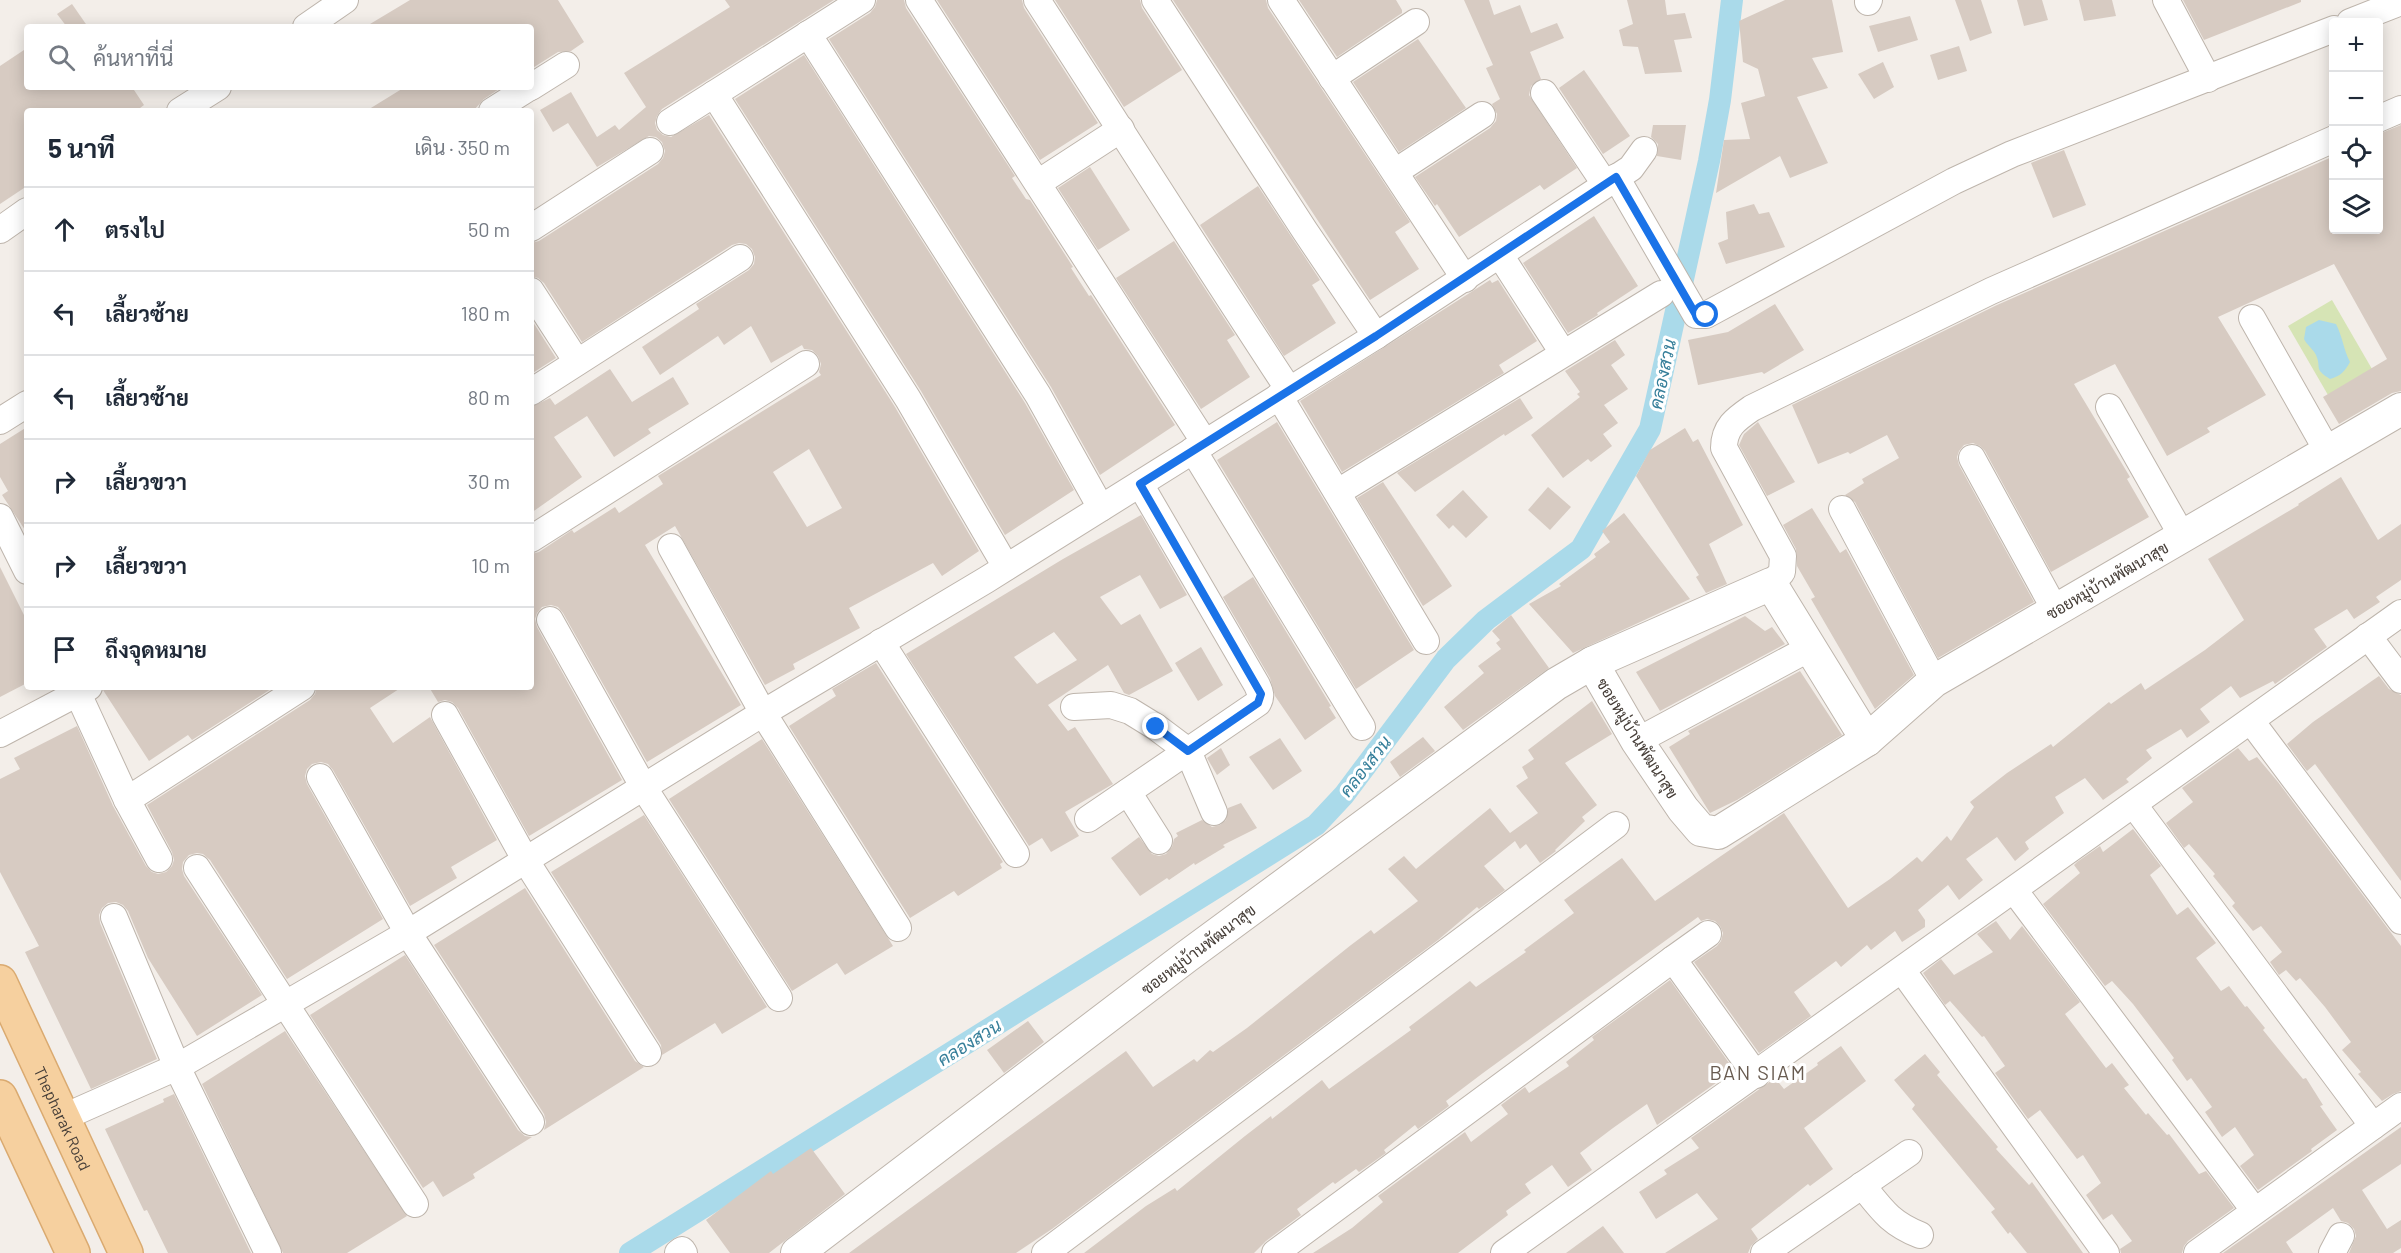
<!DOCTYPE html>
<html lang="th">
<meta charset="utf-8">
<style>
:root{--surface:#fff;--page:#f2f2f3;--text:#1f2937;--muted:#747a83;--line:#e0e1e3}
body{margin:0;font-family:Barlow,Sarabun,sans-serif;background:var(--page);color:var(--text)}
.controls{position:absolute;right:18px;top:18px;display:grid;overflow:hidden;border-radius:6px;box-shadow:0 3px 15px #0003}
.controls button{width:54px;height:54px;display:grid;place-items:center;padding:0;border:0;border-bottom:2px solid var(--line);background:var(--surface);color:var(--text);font:30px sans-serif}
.stop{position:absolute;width:18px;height:18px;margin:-14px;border:4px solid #1a73e8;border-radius:50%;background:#fff}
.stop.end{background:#1a73e8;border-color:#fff;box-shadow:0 2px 6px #0008}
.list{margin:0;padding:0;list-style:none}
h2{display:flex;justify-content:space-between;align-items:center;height:78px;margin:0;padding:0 24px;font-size:26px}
h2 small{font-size:20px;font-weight:400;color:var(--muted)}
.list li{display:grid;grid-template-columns:39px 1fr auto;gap:18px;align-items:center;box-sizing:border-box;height:84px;padding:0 24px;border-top:2px solid var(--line)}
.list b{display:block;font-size:22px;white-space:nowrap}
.list em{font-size:20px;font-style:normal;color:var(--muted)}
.icon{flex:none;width:33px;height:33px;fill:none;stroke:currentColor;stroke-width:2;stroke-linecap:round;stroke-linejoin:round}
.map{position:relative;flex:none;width:2401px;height:1253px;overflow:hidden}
.search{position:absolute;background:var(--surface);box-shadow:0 3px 15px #0003;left:24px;top:24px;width:510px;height:66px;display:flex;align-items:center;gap:15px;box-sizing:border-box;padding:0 21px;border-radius:6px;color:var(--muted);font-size:22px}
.panel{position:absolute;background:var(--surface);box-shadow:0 3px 15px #0003;left:24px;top:108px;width:510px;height:582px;border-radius:6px}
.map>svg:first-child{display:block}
.green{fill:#d6e4b5}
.water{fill:#aadaea}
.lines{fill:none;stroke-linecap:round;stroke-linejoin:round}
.canal{stroke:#aadaea;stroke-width:22}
.building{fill:#d7cbc2;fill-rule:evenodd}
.minor-casing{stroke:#beb5ac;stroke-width:28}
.tertiary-casing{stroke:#beb5ac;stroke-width:34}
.primary-casing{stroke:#daaa70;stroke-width:36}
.minor{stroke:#fff;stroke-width:26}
.tertiary{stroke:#fff;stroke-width:32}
.primary{stroke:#f6d09f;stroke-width:33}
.route{stroke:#1a73e8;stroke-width:8}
.labels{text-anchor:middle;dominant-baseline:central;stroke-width:6;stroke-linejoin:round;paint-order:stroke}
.street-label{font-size:16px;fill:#463e38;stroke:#fff}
.water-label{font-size:18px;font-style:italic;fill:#367f9a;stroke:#fff}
.quarter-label{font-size:20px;letter-spacing:1.5px;fill:#685b50;stroke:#fff}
</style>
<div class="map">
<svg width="2401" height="1253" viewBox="0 0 2401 1253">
<rect width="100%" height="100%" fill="#f3eee9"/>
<polygon class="green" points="2332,300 2372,369 2328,395 2288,326"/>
<path class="water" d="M2319 320 2336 324C2343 338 2343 348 2350 362 2345 371 2341 376 2330 379 2313 368 2322 369 2316 355 2313 349 2307 345 2304 339L2306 327Z"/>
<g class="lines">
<polyline class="canal" points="630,1253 1316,825 1344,795 1446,659 1486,620 1581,549 1650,429 1709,161 1720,100 1732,0"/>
</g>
<g class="building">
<polygon points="410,0 558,0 584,42 571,51 558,52 531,69 531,27 365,27"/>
<path d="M725 0H834L662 109 657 116 655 123 657 130 663 135 671 137 709 115 895 407 979 551 942 576 933 563 849 608 860 628 793 664 795 669 765 685 675 526 645 545 741 705 647 762 563 613 558 607 551 605 542 607 537 613 535 619 537 627 622 780 529 836 458 708 452 702 445 700 438 702 429 687H531V554L539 552 572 530 574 533 615 507 619 513 663 484 658 476 821 375 819 372 821 364 818 356 812 350 804 349 802 345 771 363 751 326 724 345 718 336 660 375 642 347 699 309 696 304 749 270 754 264 755 257 752 249 746 244 739 243 732 245 582 342 544 283 538 278 531 276V243L539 241 658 164 663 158 665 151 662 142 656 137 649 136 597 167 568 123 553 132 540 110 571 92 597 137 615 125 619 130 646 107 624 73 730 7ZM809 449 842 508 807 527 773 472Z"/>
<polygon points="877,0 904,0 906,8 1015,176 1012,178 1026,199 1030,200 1073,267 1071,268 1089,296 1091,295 1175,425 1100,475 1051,387 829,39 870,13 875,7"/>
<polygon points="937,0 1022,0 1024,8 1098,123 1040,160"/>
<polygon points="1055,0 1140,0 1142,8 1182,70 1124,107"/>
<polygon points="1173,0 1266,0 1268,8 1410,222 1395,232 1419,269 1370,300"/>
<polygon points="1299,0 1396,0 1402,10 1402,13 1337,57"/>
<polygon points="1464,0 1489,0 1494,15 1520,5 1531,33 1557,23 1564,38 1530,52 1541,79 1531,86 1529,95 1577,168 1544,190 1540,185 1459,237 1437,204 1435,206 1415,177 1490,128 1496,121 1497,114 1492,104 1500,99 1486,68 1493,65"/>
<polygon points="1627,0 1665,0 1667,15 1685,13 1692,38 1674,40 1682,72 1645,74 1638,47 1623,46 1619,30 1633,24"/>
<polygon points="1785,0 1832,0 1843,52 1812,58 1828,88 1797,97 1828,163 1790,178 1780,156 1716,193 1724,140 1750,139 1741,103 1765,96 1758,69 1743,62 1739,21"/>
<polygon points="1955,0 1981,0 1992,33 1970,41"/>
<polygon points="2017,0 2042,0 2048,20 2024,26"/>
<polygon points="2079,0 2112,0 2116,16 2084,21"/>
<polygon points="2183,0 2301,0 2301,2 2204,40"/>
<polygon points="72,4 88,27 67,27 57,14"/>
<polygon points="1910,16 1918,40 1878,52 1869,26"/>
<polygon points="1418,39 1466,108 1399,152 1353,82"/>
<polygon points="1959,46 1967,71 1938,80 1930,55"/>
<polygon points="27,48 27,87 132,87 144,105 136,111 27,111 27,186 0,204 0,66"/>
<polygon points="804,55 1025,403 1074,490 1005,535 921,391 735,99"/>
<polygon points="1883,62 1894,87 1874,99 1858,74"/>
<polygon points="1584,70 1630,136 1603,154 1559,88"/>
<polygon points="405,87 502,87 484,99 473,111 366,111"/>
<polygon points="1653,125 1686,125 1681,160 1657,156 1658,144 1651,137"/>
<polygon points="2401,125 2401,391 2392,393 2339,424 2323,397 2387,359 2334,264 2218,317 2266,395 2207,428 2210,432 2167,456 2115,364 2074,384 2130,477 2127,479 2149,517 2051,572 1985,451 1980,446 1973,443 1964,445 1959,451 1957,457 1959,465 2034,602 1938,658 1855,502 1845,495 1864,483 1862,479 1899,458 1887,435 1850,454 1848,452 1818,464 1792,405 1997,305 2334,156 2334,230 2379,230 2379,134"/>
<polygon points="2064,150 2086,205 2053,218 2031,163"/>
<polygon points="1090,167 1130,230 1098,250 1058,188"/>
<polygon points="1258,186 1320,280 1312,285 1336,323 1284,356 1200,225"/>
<polygon points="1754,204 1759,214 1769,212 1785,247 1726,264 1718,243 1728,239 1726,212"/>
<polygon points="1594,216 1638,286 1597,313 1598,315 1568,333 1523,263"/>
<polygon points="1174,241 1235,335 1227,340 1250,377 1201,409 1116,278"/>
<polygon points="1490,280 1492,283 1498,280 1537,341 1499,365 1504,373 1342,472 1300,401"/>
<polygon points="1775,304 1804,350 1764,374 1762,372 1698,385 1688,340 1728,332"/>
<polygon points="531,319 556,358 531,374"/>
<polygon points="1615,340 1625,355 1611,365 1628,389 1604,405 1618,423 1603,434 1612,446 1591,462 1588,459 1563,478 1531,435 1580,397 1577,394 1580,392 1565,371"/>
<polygon points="610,369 632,402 673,377 689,404 648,429 651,433 614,457 587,416 554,437 582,477 531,513 531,407 550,398 555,405"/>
<polygon points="1520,398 1533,418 1505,436 1504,434 1415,492 1397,473"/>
<polygon points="1277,422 1414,650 1356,689 1217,460"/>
<polygon points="1758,422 1795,482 1767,496 1739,445 1744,434"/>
<polygon points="27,427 27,533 2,495 8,491 0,477 0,444"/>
<polygon points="1685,428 1693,442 1698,439 1743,525 1709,544 1727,584 1706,593 1696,577 1699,575 1636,476 1650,450"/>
<polygon points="2341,477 2378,540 2401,524 2401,580 2376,597 2380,602 2354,619 2347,609 2314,629 2327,647 2275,684 2273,681 2240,698 2231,686 2200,709 2210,722 2187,738 2181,729 2146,750 2152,758 2126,779 2129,782 2103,800 2085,778 2055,797 2064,813 2025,842 2029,849 2015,861 1997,837 1966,859 1983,880 1959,900 1948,885 1918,910 1925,920 1925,927 1902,942 1895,931 1871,950 1867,945 1841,967 1836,961 1794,992 1811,1016 1759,1053 1694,962 1717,946 1721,941 1723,933 1720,926 1715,921 1707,919 1701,921 1698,917 1483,1073 1446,1101 1449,1106 1418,1129 1415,1125 1384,1150 1386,1153 1359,1172 1356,1169 1335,1184 1333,1182 1297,1209 1301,1215 1266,1241 1254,1253 1084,1253 1146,1206 1175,1188 1177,1191 1245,1136 1271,1116 1272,1119 1322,1080 1329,1089 1411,1030 1409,1027 1470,981 1476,987 1526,952 1524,950 1574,913 1564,900 1622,858 1655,901 1784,813 1848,908 1890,879 1917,857 1922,862 1947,836 1951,841 1974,807 1970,802 2007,773 2051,744 2053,747 2109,702 2111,704 2141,683 2145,690 2205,650 2244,620 2208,559 2299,505 2298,504"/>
<polygon points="1383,482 1452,586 1423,606 1357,498"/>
<polygon points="1548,487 1571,507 1550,530 1528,510"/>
<polygon points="1463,490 1488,517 1466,538 1453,525 1449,529 1436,515"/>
<polygon points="1812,508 1840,553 1846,549 1914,675 1875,709 1811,599 1815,597 1797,566 1796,549 1783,525"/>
<polygon points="1624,513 1690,599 1573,653 1529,604 1561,586 1559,584 1596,557 1594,554 1610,542 1602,531"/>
<path d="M1141 515 1187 595 1160 609 1140 575 1100 597 1121 625 1140 614 1173 671 1129 695 1124 693 1108 665 1048 705 1068 731 1075 727 1113 784 1065 812 1079 836 1051 852 1042 838 1029 846 906 654 1063 559ZM1054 632 1077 660 1037 684 1014 657Z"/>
<polygon points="0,567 27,621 27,683 0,697"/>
<polygon points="1253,577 1331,706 1329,707 1336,718 1305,740 1275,696 1270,678 1223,597"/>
<polygon points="1511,615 1549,668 1463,730 1444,707 1484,673 1478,666 1501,649 1496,643 1500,640 1492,631"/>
<polygon points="1745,616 1765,631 1772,627 1785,644 1660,711 1636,672"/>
<polygon points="1201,647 1223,685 1198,701 1175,663"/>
<polygon points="876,663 1003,862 1000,864 1002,868 958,896 954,891 910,918 789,726 836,696 832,689"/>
<polygon points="1800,671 1842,735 1737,800 1710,813 1669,747 1690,734 1688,731"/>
<polygon points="2379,676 2389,689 2401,695 2401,881 2315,764 2307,771 2287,744 2313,722"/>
<polygon points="104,687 274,687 192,740 188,735 149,761 103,690"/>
<polygon points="317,687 402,687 370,708 393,743 430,717 497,840 451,867 457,878 410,906 333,770 328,764 321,762 312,764 307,769 305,776 307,784 383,919 287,979 210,860 203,854 197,853 189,855 183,862 182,869 184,876 262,995 197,1036 148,958 128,911 123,905 116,902 108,903 102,908 99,915 100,923 157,1059 91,1089 25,952 39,946 0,872 0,779 20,769 14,758 77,726 113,806 146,866 152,872 158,874 166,872 172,866 174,860 172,852 147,805 310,700 315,694"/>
<polygon points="1592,701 1612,734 1565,763 1597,805 1582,817 1585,821 1555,850 1556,851 1540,863 1526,844 1520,849 1515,841 1484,866 1505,890 1479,909 1477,907 1438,940 1052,1229 1016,1253 849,1253 1126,1051 1153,1087 1194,1059 1197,1062 1210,1050 1213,1052 1247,1028 1351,945 1371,930 1374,934 1418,901 1388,869 1404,856 1416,869 1490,808 1510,833 1538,813 1516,786 1528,778 1522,767 1534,759 1528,750"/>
<polygon points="1423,737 1435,751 1400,777 1390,762"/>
<polygon points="1280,738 1302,771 1273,790 1249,757"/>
<polygon points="762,739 893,946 845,975 837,963 792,991 669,799"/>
<polygon points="1221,748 1230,765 1217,775 1207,758"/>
<polygon points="2238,748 2249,761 2257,757 2278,782 2401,946 2401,1091 2393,1094 2382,1101 2358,1074 2361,1072 2342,1050 2351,1042 2325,1007 2300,978 2296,981 2286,970 2279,975 2270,962 2282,952 2261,926 2253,931 2232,906 2235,903 2213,876 2215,874 2189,844 2184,848 2166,823 2193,802 2182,788"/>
<polygon points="1241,803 1257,828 1223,845 1225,847 1195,865 1194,863 1169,880 1167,878 1140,896 1111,858 1139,837 1152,854 1159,856 1166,854 1172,847 1174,839 1178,836 1176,833 1202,820 1212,827 1220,825 1226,820 1228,808"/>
<polygon points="644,815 767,1007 722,1034 715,1023 662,1055 661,1045 551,872"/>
<polygon points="2133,829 2161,866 2150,875 2177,915 2188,907 2216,943 2196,958 2221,991 2229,986 2245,1007 2247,1006 2265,1028 2263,1030 2303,1079 2306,1078 2323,1105 2320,1106 2337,1130 2311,1149 2312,1151 2258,1190 2240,1166 2254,1155 2235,1127 2222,1137 2205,1112 2212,1107 2191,1078 2187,1081 2172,1060 2174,1058 2133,1004 2112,981 2105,986 2043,904 2080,873 2074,865 2077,862 2100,846 2103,852"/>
<polygon points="525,888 635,1061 644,1067 544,1130 546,1122 544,1114 434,945"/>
<polygon points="1996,921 2010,940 2022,926 2080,1002 2065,1014 2106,1068 2112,1063 2129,1085 2124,1088 2146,1115 2148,1113 2167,1135 2169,1134 2199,1174 2206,1171 2234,1208 2188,1241 2184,1246 2182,1253 2121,1253 2120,1249 2132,1241 2112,1214 2103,1220 2086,1195 2101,1183 2083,1155 2077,1159 2040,1110 2028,1119 1995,1073 2005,1066 1984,1036 1982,1037 1950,1001 1945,1005 1923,973 1941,959 1954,975 1993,952 1977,934"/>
<polygon points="405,955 518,1130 525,1136 532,1137 473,1174 475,1178 443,1197 433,1181 423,1188 310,1015"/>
<polygon points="1670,980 1734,1070 1657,1125 1647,1104 1613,1128 1580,1153 1592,1170 1568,1187 1552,1165 1525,1184 1531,1193 1506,1211 1508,1215 1458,1253 1313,1253 1352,1228 1383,1202 1378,1196 1465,1132 1471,1142 1508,1114 1501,1105 1525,1087 1529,1093 1569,1066 1566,1062 1594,1040 1592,1037"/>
<polygon points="1028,1021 1044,1042 1004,1073 987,1050"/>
<polygon points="285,1031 407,1216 347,1253 283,1253 202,1084"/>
<polygon points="1841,1046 1866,1081 1804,1128 1833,1169 1810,1186 1808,1184 1751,1229 1758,1239 1751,1246 1748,1253 1665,1253 1718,1219 1697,1193 1656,1219 1639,1192 1667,1174 1664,1170 1699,1148 1691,1138 1775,1078 1784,1089 1818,1065 1817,1063"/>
<polygon points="1925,1054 1940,1072 1937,1075 1998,1147 1996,1149 2029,1185 2032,1182 2083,1253 2027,1253 2010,1232 2008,1234 1991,1212 1995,1209 1912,1109 1915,1105 1894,1080"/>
<polygon points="174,1094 251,1253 168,1253 147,1210 144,1211 132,1186 105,1129 164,1102 163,1099"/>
<polygon points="2401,1127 2401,1164 2362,1190 2387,1229 2401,1220 2401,1248 2393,1253 2349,1253 2356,1236 2354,1229 2348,1223 2341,1221 2333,1208 2286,1242 2293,1253 2223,1253"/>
<polygon points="811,1148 845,1194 769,1253 730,1253 706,1220 771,1171 773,1174"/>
<polygon points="1603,1226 1624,1253 1566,1253"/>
</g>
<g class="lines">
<g class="minor-casing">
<g id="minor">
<polyline points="919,0 1205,443"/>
<path d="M1037 0C1121 130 1204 261 1289 390"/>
<polyline points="1155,0 1305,231 1376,336"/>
<polyline points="1281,0 1465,279"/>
<polyline points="2166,0 2208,79"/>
<polyline points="1868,2 1869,0"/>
<polyline points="2350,22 2401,2"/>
<polyline points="306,27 345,0"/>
<polyline points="808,34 1038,395 1101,508"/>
<polyline points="1332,78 1416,22"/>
<polyline points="531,87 566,65"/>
<polyline points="1544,93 1605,184"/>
<polyline points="714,94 908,399 1006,567"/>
<polyline points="180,111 218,87"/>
<polyline points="492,111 530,87"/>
<polyline points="2378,119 2401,109"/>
<polyline points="670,122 862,0"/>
<polyline points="1395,172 1482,115"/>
<polyline points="1616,177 1696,315 1706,315 1954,181 2012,154 2334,29"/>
<polyline points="1038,183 1121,129"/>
<polyline points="531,228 650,151"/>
<polyline points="0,230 27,211"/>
<polyline points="1500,255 1563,353"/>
<polyline points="531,291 577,362"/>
<polyline points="2252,318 2328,452"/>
<polyline points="531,392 740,258"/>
<polyline points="1279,396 1426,641"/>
<polyline points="2109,407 2180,532 2179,539"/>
<polyline points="0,421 27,404"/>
<polyline points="1193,450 1362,727"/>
<polyline points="1972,458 2053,606 2053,611"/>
<polyline points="1338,492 1661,294"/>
<polyline points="1842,509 1934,681"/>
<polyline points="0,517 27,571"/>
<polyline points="531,539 806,364"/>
<polyline points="671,547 763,713 898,928"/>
<path d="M1771 584 1782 572 1783 556 1724 448C1724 427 1736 419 1752 408L1991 291 2334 139"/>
<polyline points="550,620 644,788 779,998"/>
<polyline points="2368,636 2401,680"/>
<polyline points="881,642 1016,854"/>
<polyline points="75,687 127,800 159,859"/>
<polyline points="1074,707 1111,705 1130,711 1156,727 1188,751 1214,812"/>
<polyline points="445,715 526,861 648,1053"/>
<polyline points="2251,721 2401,921"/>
<polyline points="0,734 89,687"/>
<polyline points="1637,741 1810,648"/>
<polyline points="320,777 408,933 531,1122"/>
<polyline points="1128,792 1159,841"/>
<polyline points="127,800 302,687"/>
<polyline points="2134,805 2373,1126"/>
<path d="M1088 819 1258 703C1262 696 1260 692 1257 685L1140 484"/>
<polyline points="197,868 415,1204"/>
<polyline points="2014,890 2254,1210"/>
<polyline points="114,917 177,1067 268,1253"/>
<polyline points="1673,959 1708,934"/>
<polyline points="1902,970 2106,1253"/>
<polyline points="64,1117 177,1067 408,933 763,713 986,580 1376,336 1631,168 1644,150"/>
<path d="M1862 1185C1882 1210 1890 1223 1920 1235"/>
<polyline points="678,1253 682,1250 684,1253"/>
<polyline points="1045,1253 1616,825"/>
<polyline points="1275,1253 1673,959 1756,1075"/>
<polyline points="1504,1253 2401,613"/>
<polyline points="1764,1253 1909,1153"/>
<polyline points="2197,1253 2401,1106"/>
<polyline points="2332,1253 2341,1236"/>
</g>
</g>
<g class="tertiary-casing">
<g id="tertiary">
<polyline points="1592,663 1637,741 1683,809 1701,830 1718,833 1867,740 1934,681 2401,409"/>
<polyline points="797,1253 1186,957 1556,684 1592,663 1771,584 1867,740"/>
</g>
</g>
<g class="primary-casing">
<g id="primary">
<path id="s1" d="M0 982 126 1253"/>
<polyline points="0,1097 73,1253"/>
</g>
</g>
<use href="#minor" class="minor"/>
<use href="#tertiary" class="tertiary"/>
<use href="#primary" class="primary"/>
</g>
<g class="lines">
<polyline class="route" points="1156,727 1188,751 1258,703 1261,694 1140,484 1376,336 1616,177 1696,315 1706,315"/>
</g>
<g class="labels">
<g class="street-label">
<text transform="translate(2107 580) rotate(-30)">ซอยหมู่บ้านพัฒนาสุข</text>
<text transform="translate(1638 738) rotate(58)">ซอยหมู่บ้านพัฒนาสุข</text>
<text transform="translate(1198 949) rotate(-37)">ซอยหมู่บ้านพัฒนาสุข</text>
<text stroke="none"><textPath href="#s1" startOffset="150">Thepharak Road</textPath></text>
</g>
<g class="water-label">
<text transform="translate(1662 374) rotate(-78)">คลองสวน</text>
<text transform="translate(1365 766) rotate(-52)">คลองสวน</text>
<text transform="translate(969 1042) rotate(-32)">คลองสวน</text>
</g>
<g class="quarter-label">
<text x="1758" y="1072">BAN SIAM</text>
</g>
</g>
</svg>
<div class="controls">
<button>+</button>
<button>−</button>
<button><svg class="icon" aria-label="locate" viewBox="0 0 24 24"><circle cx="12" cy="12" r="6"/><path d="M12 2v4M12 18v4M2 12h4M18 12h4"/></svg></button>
<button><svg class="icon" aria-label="layers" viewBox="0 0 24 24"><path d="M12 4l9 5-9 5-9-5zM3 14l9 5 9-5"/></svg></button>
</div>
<div class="stop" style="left:1706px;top:315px"></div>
<div class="stop end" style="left:1156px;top:727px"></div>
<div class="search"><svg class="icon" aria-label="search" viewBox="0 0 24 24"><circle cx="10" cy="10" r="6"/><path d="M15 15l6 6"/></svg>ค้นหาที่นี่</div>
<section class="panel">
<h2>5 นาที<small>เดิน · 350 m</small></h2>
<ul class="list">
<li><svg class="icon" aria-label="ahead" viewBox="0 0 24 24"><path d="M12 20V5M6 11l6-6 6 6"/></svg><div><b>ตรงไป</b></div><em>50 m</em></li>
<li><svg class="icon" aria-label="left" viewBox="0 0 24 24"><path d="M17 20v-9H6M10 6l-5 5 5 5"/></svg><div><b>เลี้ยวซ้าย</b></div><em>180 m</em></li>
<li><svg class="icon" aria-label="left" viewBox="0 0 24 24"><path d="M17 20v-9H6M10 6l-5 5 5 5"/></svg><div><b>เลี้ยวซ้าย</b></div><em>80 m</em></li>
<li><svg class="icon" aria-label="right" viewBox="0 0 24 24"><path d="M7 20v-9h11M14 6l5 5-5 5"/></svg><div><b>เลี้ยวขวา</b></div><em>30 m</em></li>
<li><svg class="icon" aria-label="right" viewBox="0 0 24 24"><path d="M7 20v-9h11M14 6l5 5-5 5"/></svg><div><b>เลี้ยวขวา</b></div><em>10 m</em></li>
<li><svg class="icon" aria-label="arrive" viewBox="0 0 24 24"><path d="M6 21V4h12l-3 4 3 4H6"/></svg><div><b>ถึงจุดหมาย</b></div></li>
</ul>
</section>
</div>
